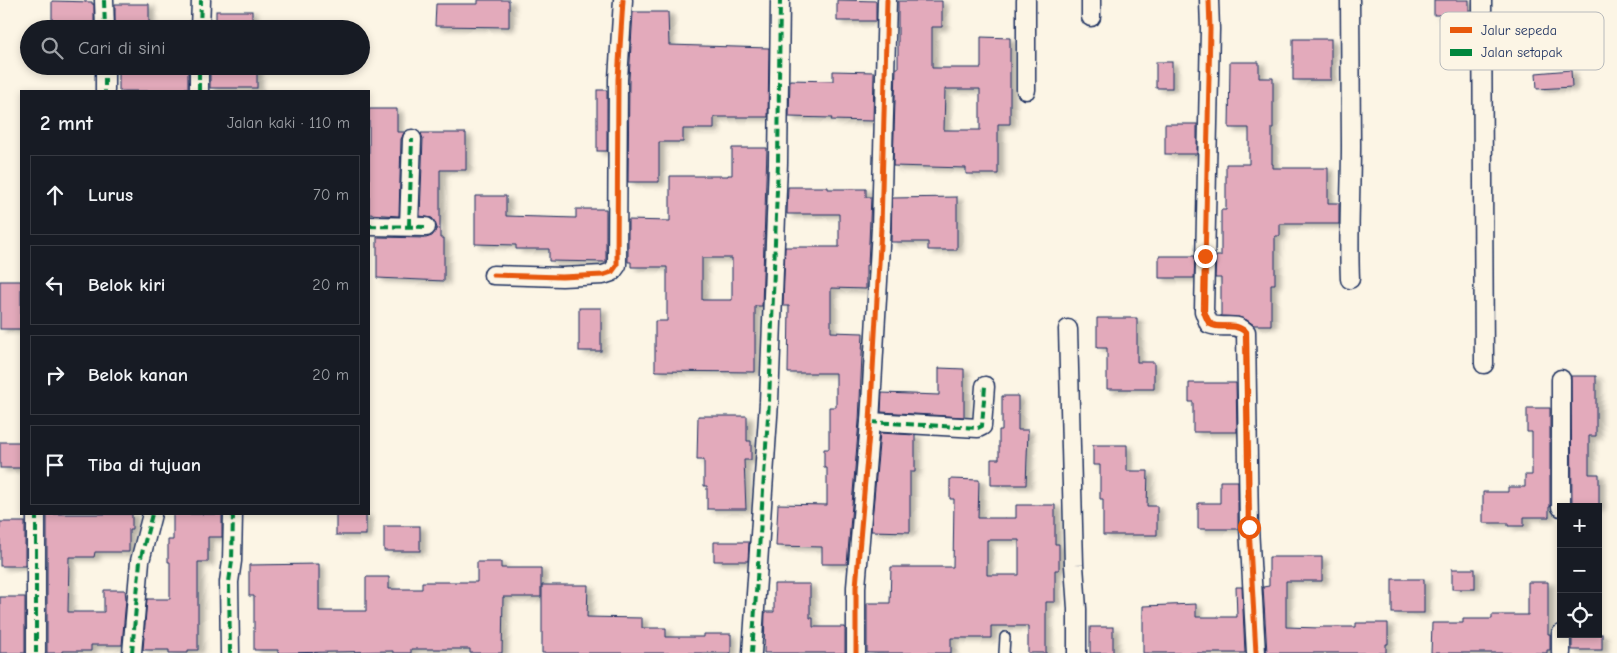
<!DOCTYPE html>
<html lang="id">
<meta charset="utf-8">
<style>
:root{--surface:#171b24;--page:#20242c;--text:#f1f3f6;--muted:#9ea1a6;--line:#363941}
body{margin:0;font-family:"Comic Neue",sans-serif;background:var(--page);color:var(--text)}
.controls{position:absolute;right:15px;bottom:15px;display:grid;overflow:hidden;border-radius:0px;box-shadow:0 2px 8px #0003}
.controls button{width:45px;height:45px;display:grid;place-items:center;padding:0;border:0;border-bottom:1px solid var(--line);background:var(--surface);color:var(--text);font:25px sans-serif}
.stop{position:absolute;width:15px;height:15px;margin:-11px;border:4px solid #ea580c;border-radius:50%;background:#fff}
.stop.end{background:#ea580c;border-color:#fff;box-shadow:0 1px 5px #0008}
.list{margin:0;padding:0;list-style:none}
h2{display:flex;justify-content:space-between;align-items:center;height:65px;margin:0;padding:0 20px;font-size:21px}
h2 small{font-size:16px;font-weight:400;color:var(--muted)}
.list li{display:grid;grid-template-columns:32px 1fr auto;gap:15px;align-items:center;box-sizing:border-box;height:80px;margin:0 10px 10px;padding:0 10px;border:1px solid var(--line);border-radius:0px}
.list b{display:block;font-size:19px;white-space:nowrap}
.list em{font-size:16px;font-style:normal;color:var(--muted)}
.icon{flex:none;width:28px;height:28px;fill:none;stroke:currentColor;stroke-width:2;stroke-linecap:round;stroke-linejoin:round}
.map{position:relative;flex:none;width:1617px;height:653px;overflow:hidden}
.search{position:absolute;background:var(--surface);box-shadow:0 2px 8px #0003;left:20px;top:20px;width:350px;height:55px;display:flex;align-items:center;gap:12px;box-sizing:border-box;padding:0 18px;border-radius:28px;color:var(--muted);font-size:19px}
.panel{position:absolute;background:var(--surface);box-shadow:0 2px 8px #0003;left:20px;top:90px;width:350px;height:425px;border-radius:0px}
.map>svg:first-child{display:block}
.building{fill:#e3aabb;stroke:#1b2f5e;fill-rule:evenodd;filter:url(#shadow)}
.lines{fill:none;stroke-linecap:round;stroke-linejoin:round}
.service-casing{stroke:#1b2f5e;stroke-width:12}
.minor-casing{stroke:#1b2f5e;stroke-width:21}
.service{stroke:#fcf5e5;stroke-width:9}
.minor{stroke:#fcf5e5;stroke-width:18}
.quiet{stroke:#00873e;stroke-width:4;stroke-dasharray:8 4;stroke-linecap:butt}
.cycleway-casing{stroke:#fcf5e5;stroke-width:8}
.cycleway{stroke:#e8590c;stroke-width:5}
.route{stroke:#ea580c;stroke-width:6}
.key{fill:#fcf5e5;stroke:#b8babc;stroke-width:1}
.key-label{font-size:14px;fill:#1b2f5e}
</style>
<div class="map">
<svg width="1617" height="653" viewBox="0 0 1617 653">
<defs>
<filter id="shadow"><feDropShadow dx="5.5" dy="3" stdDeviation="2.5" flood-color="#0004"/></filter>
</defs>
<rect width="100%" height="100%" fill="#fcf5e5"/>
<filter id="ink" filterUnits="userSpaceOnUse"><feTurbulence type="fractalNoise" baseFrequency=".02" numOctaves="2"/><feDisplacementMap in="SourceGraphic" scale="10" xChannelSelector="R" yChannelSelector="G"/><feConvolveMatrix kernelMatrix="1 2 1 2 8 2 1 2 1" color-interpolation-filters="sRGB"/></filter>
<g filter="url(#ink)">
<g class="building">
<polygon points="478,0 509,0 509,27 435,26 436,4 478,4"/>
<polygon points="837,0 876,1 876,21 837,21"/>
<rect x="1434" y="0" width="35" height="15"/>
<polygon points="52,1 92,2 92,4 94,4 94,23 52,23"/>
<path d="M898 1H942V27H932V68H981V37L1010 38V124H998V174H966V168L893 166 896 68H898ZM945 89H980V130H944Z"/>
<polygon points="115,4 149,4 149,29 123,29 123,23 115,23"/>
<rect x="216" y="11" width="36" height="18"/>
<polygon points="633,12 668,12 669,45 769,48 768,117 714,117 714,129 683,129 683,142 659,142 659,182 628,182 629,79"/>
<rect x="1293" y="39" width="38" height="41"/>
<rect x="1156" y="62" width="16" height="26"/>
<polygon points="1230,62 1259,62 1259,78 1273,78 1273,128 1272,128 1272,164 1273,164 1273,168 1328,168 1328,203 1339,203 1339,224 1280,224 1280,236 1275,236 1275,284 1271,284 1271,325 1254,325 1247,320 1239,317 1221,316 1221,278 1215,278 1216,256 1221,256 1221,210 1226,210 1226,164 1249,164 1249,128 1229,128"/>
<polygon points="119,66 188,66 188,88 185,88 185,91 119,91"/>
<rect x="210" y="66" width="47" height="22"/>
<polygon points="1571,70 1572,87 1537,89 1536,73"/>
<polygon points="833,71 874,72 873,121 831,120 832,118 789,117 790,80 833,81"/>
<rect x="597" y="90" width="10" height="61"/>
<polygon points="369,109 397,109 397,132 405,132 401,139 399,216 369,214"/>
<rect x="1165" y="124" width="32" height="30"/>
<polygon points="421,133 466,133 466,170 440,170 440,238 444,238 444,281 377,278 377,237 426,238 432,236 435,232 437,228 435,222 432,218 420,216 423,139"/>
<path d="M732 148H767L762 306H755V372L655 371V321H667V267H631V262H628V220L670 221V176H728V175H732ZM702 258H732V300H702Z"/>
<polygon points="788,187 828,187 828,189 866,189 866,197 871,197 868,265 866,265 866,289 831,288 831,332 863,333 859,421 847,564 822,564 822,547 776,546 778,504 827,505 827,468 824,468 824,449 829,449 829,407 836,407 836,373 788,373 789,306 783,306 785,247 839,247 839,214 787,214"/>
<polygon points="475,196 506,196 506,216 576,218 576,209 606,209 606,262 549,261 549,249 516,249 516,245 475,244"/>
<polygon points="957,197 957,250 928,250 928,242 891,242 892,198"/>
<polygon points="1159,256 1195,256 1194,278 1159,278"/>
<rect x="0" y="281" width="21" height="48"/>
<rect x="579" y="308" width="22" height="43"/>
<polygon points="1097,318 1137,318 1137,362 1154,362 1154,389 1107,389 1107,348 1097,348"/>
<polygon points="939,368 964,369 964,417 881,412 882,393 939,395"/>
<polygon points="1571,376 1596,376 1596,436 1589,436 1589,474 1599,474 1599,507 1572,507"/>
<polygon points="1189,383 1236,383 1237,432 1193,432 1193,402 1189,402"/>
<polygon points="1002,396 1018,396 1018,430 1028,430 1026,485 991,485 991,459 999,459 999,430 1002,430"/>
<polygon points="1527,408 1550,408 1550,507 1549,507 1549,517 1524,517 1524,526 1508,526 1508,523 1483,523 1483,492 1508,492 1508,487 1525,487 1525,475 1532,475 1532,432 1527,432"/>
<polygon points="698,416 747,416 747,441 751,441 751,460 744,460 746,509 707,509 707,486 704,486 704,460 697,460"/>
<polygon points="880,433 915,435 915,472 910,472 910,532 871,531"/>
<rect x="0" y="442" width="21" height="26"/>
<polygon points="1093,445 1127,445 1127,471 1148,471 1147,506 1157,506 1157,535 1103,535 1103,499 1100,499 1100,465 1093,465"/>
<path d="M950 479 979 480 978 518H1016V505H1055V544H1059V570H1055V602H1046V653H1028V626H991V638H951V653H867V603H890L891 567H953L954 499H950ZM987 540H1019V575H987Z"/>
<polygon points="1220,481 1238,481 1238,529 1198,529 1198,503 1220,503"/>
<polygon points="47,514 132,514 132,529 129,529 129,552 95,552 94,557 69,557 68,612 104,612 104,590 125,590 126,599 122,645 91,645 91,651 62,651 62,653 47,653"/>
<polygon points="173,514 222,514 222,537 208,537 208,562 198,562 198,650 188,650 188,653 169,653 169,650 143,650 147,599 170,599 170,562 168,562 168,540 173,540"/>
<rect x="336" y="514" width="30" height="21"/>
<rect x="0" y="522" width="25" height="44"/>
<rect x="384" y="526" width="36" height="25"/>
<polygon points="714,542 749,542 748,561 714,561"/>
<polygon points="1269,557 1322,557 1322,581 1286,581 1286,627 1320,628 1320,627 1356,627 1356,623 1388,623 1388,644 1386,644 1386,653 1267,653 1263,587 1269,586"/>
<polygon points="477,562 501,562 501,568 541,568 541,597 503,597 502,653 470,653 470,649 411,649 411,653 393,653 393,651 278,653 278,650 254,650 254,596 249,596 249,565 319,564 319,611 366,611 366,577 389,577 389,589 422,589 422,582 477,582"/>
<rect x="1452" y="569" width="23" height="20"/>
<rect x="1392" y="579" width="32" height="34"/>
<polygon points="1528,582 1548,582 1548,634 1550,634 1550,650 1547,650 1547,653 1431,653 1432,623 1463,623 1463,619 1492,619 1492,615 1528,615"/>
<polygon points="774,584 810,584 810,618 813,618 813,627 845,627 845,653 764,653 765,612 774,612"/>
<polygon points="542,585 588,585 587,617 642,618 642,628 666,628 666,637 704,637 704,634 731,634 731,653 542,653"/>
<polygon points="1236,587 1242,587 1245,653 1143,653 1143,606 1196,604 1196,617 1237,617"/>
<rect x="0" y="597" width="25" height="56"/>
<rect x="1090" y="627" width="23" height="26"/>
<rect x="1572" y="634" width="30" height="16"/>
</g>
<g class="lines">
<g class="service-casing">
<polyline id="service" points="1004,653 1005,637"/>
</g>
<g class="minor-casing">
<g id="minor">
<polyline points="104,0 105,29"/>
<path d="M1209 0 1210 29 1204 311 1209 324C1225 330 1233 321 1246 332L1249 527 1256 653"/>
<path d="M1350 0C1350 48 1351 97 1351 145 1351 190 1348 234 1350 279"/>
<polyline points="1482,0 1484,364"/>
<polyline points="1091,17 1091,0"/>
<polyline points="200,29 201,0"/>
<polyline points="105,66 105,91"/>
<polyline points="1026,90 1026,0"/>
<polyline points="199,91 199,66"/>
<polyline points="369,226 426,227"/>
<polyline points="409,226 412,139"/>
<polyline points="493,275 562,277 603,275 612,272 617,265 618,79 623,0"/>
<polyline points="1068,329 1074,565 1077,609 1077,653"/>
<polyline points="1561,379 1561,507"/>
<polyline points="870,422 978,428 982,426 985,386"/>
<polyline points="1561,634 1561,653"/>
<polyline points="36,653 36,514"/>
<polyline points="132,653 140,561 152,514"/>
<polyline points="230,653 229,582 232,561 233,514"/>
<polyline points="752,653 769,402 778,163 780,0"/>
<polyline points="856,653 856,587 870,422 881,228 887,0"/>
</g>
</g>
<use href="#service" class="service"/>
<use href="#minor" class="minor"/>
<g class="quiet">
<polyline points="104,0 105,29"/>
<polyline points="200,29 201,0"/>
<polyline points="105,66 105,91"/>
<polyline points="199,91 199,66"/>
<polyline points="369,226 426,227"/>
<polyline points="409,226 412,139"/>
<polyline points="870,422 978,428 982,426 985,386"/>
<polyline points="36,653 36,514"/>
<polyline points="132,653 140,561 152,514"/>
<polyline points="230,653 229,582 232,561 233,514"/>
<polyline points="752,653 769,402 778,163 780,0"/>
</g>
<g class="cycleway-casing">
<g id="cycleway">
<path d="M1209 0 1210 29 1204 311 1209 324C1225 330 1233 321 1246 332L1249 527 1256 653"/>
<polyline points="493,275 562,277 603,275 612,272 617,265 618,79 623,0"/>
<polyline points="856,653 856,587 870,422 881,228 887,0"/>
</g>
</g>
<use href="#cycleway" class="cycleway"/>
</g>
</g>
<g class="lines" filter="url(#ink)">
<path class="route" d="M1205 256 1204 311C1212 339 1228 317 1246 332L1249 527"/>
</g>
<rect x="1440" y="12" width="164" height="58" rx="8" class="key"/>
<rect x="1450" y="27" width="22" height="6" fill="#e8590c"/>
<rect x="1450" y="49" width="22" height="7" fill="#00873e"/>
<g class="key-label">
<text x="1481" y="35">Jalur sepeda</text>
<text x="1481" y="57">Jalan setapak</text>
</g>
</svg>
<div class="controls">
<button>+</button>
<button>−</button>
<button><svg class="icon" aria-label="locate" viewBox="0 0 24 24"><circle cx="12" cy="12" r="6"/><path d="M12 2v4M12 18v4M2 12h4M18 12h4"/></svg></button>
</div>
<div class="stop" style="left:1249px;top:527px"></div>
<div class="stop end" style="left:1205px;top:256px"></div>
<div class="search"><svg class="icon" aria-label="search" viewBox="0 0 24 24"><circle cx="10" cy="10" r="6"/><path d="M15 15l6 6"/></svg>Cari di sini</div>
<section class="panel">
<h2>2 mnt<small>Jalan kaki · 110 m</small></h2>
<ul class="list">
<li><svg class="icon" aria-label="ahead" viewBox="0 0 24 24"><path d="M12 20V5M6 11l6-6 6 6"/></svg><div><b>Lurus</b></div><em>70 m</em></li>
<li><svg class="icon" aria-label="left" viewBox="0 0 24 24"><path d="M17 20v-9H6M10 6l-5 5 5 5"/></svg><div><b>Belok kiri</b></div><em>20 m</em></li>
<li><svg class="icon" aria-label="right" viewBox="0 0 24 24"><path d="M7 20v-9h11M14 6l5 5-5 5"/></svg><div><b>Belok kanan</b></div><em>20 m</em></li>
<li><svg class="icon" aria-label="arrive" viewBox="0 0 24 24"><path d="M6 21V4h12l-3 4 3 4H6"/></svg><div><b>Tiba di tujuan</b></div></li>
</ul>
</section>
</div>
